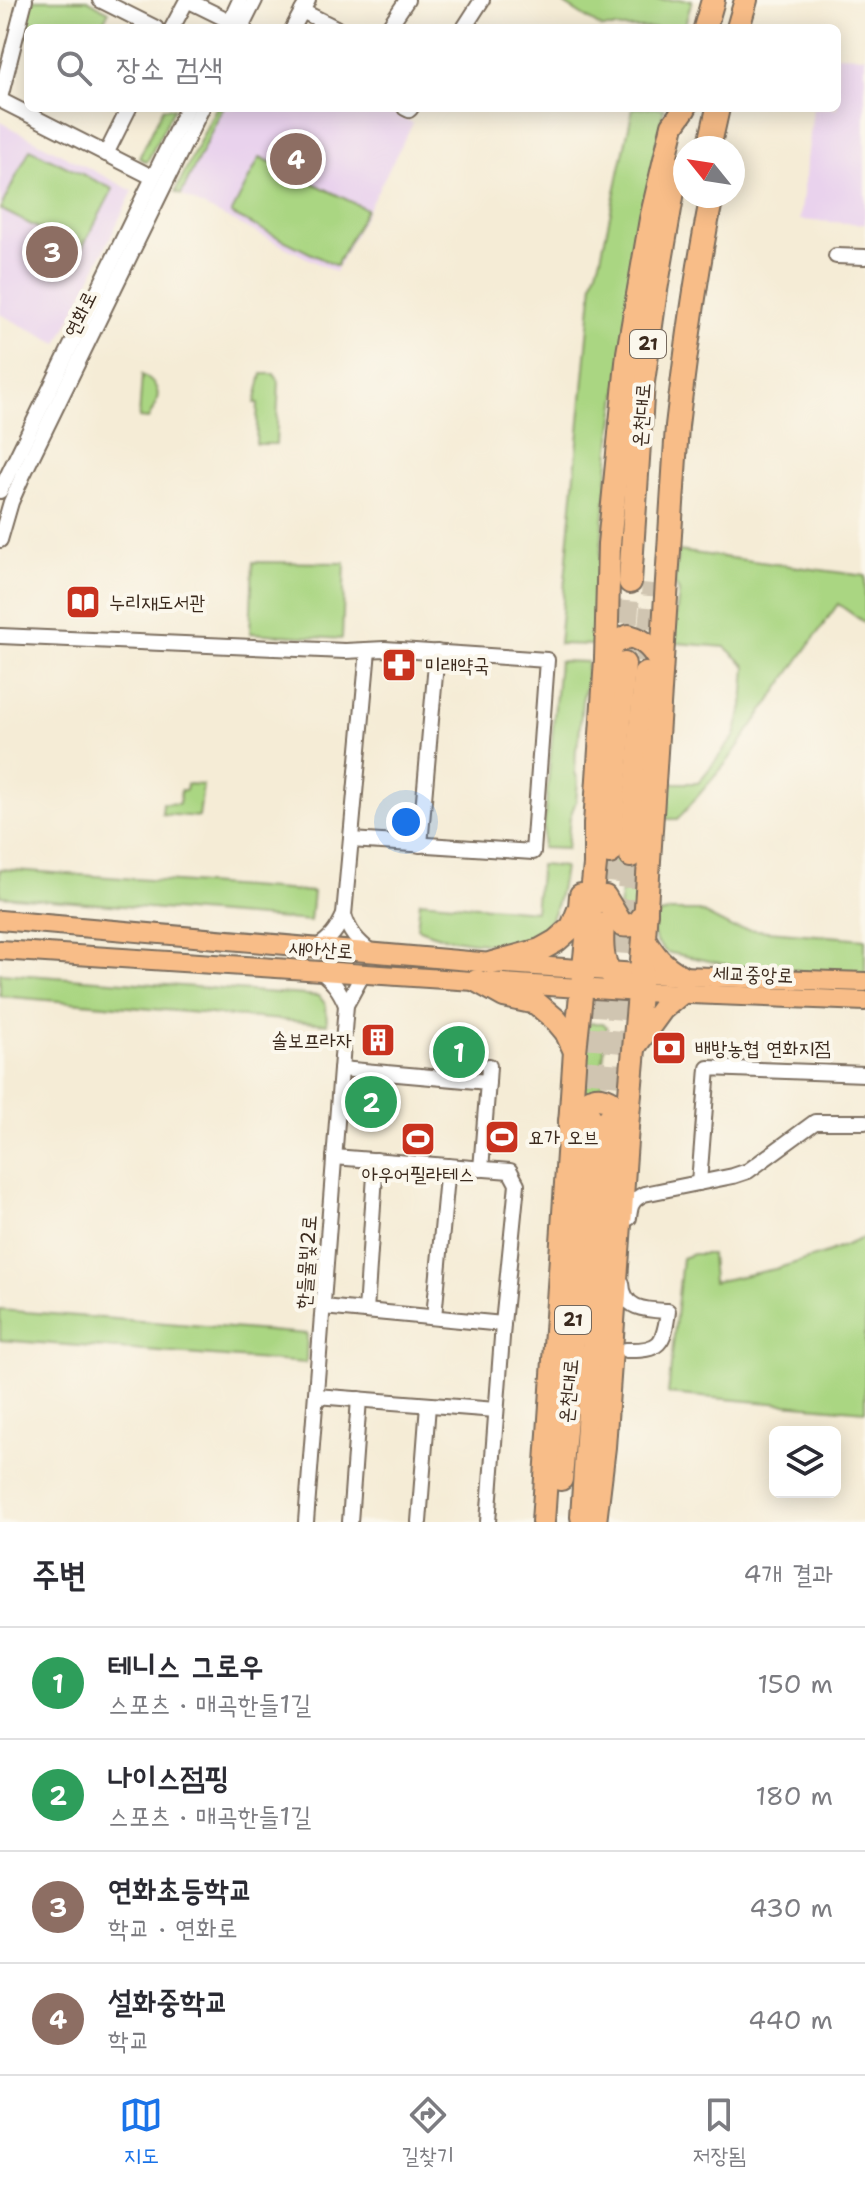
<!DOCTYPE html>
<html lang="ko">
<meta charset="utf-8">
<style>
:root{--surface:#fff;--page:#f2f2f3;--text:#2b2b33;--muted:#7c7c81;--line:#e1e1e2;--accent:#1a73e8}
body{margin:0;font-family:"Shantell Sans","Poor Story",sans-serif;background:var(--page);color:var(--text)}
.controls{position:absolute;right:24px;bottom:24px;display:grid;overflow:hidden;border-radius:12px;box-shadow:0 4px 20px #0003}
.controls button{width:72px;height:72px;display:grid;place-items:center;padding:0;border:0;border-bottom:2px solid var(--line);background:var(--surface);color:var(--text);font:40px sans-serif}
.compass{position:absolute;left:673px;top:136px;width:72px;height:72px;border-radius:50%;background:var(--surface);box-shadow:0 4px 20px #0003;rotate:300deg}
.you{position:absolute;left:406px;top:822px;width:28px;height:28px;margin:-20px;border:6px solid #fff;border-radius:50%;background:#1a73e8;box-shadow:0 0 0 12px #1a73e833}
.badge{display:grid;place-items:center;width:52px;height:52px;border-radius:50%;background:var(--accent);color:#fff;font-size:26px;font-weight:700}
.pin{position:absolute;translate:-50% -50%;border:4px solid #fff;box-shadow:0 2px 8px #0006}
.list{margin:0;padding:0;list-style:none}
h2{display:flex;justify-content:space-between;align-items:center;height:104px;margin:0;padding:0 32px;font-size:34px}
h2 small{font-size:26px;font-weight:400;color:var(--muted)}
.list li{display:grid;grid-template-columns:52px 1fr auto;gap:24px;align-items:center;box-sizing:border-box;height:112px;padding:0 32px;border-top:2px solid var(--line)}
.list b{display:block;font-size:30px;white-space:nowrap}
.list p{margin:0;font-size:26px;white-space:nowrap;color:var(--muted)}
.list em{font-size:26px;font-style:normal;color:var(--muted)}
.icon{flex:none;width:44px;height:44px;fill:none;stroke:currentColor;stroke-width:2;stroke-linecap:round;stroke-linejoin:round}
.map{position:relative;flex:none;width:865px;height:1522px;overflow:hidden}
.search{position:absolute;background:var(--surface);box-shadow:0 4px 20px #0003;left:24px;right:24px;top:24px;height:88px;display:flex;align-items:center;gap:20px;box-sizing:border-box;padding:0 28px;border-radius:12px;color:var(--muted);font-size:30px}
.sheet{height:552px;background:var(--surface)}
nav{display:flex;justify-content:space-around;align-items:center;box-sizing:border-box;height:112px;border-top:2px solid var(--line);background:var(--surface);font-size:22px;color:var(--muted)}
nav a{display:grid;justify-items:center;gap:4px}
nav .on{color:var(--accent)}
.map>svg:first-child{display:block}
.built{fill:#e9d2ed}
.green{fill:#aad682;stroke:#728050;stroke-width:2}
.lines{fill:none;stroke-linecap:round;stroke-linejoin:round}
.highway-tunnel{stroke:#d0c5b1;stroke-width:22;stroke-dasharray:22 11;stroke-linecap:butt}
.minor-casing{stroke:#7c6e5e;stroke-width:18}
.major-casing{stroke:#7c6e5e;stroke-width:22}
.highway-casing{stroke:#7c6e5e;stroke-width:26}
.minor{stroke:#fff;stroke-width:14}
.major{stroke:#f8bd88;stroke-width:18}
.highway{stroke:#f8bd88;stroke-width:22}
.labels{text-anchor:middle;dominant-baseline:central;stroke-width:8;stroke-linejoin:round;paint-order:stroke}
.shield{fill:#fbf7ec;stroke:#75685c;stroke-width:2}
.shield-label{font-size:18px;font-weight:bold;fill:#3b2a1e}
.street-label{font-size:20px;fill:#3b2a1e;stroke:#fbf7ec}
.poi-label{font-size:20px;fill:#3b2a1e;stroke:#fbf7ec;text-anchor:start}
</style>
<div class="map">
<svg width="865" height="1522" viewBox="0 0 865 1522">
<rect width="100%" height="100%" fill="#fbf7ec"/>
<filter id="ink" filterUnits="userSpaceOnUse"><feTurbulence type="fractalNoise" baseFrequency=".0125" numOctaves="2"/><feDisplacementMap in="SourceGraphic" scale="16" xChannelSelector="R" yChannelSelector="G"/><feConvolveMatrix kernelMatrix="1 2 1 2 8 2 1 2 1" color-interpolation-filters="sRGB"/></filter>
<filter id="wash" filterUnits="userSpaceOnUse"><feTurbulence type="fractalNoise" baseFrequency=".006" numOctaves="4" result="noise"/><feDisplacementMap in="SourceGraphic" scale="32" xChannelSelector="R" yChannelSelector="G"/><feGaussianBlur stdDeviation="1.8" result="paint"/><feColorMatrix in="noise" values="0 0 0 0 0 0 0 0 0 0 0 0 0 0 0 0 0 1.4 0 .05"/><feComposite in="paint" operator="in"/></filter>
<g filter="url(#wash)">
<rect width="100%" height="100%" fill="#f5ecd6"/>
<g class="built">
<polygon points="837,55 865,56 865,224 800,220 813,108 837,108"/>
<polygon points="223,108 384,108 413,123 335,272 181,195"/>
<polygon points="0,122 133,191 58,344 0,314"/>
</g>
<g class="green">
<polygon points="32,0 87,0 109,11 100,28 28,28 28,39 24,31"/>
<polygon points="558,0 692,0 684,28 602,28"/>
<polygon points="163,108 174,108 147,162 139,158"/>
<polygon points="216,108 223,108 181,195 175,192"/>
<polygon points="633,108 664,108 640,232 611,439 592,645 559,644 593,282 601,257"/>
<polygon points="30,149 113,189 81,250 0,209"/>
<polygon points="260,157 366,209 336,266 231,214"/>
<polygon points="262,374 274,374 279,382 276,444 256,444 258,403 255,403"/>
<path d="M142 375C165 388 159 400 148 419L139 418Z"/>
<polygon points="678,551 865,576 865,623 838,604 728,761 678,819 666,819 670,783 698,783 735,736 743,706 746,666 725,647 677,643 673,640 679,592 674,582"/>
<polygon points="253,562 345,563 342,639 250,633"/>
<polygon points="559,661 587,662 586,685 582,701 579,738 576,749 575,772 578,781 576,801 570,817 567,849 542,848"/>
<polygon points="187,784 203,785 199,817 162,814 163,803 179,804 181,790 186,790"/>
<path d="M599 855 642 858 638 915 631 920 619 908C620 900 623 888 620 881 615 870 602 867 599 855Z"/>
<path d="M540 865 564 867C559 899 554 938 515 945 505 947 494 944 484 943 456 940 443 939 417 928L420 901 535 911Z"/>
<polygon points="0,869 313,892 310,921 0,896"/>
<polygon points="672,911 699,911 732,928 865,939 865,976 821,974 774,967 738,967 666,952 656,942 652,928 656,915"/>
<polygon points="0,973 319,996 326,1005 327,1024 0,996"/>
<polygon points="591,1023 603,1023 607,1027 601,1077 603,1085 608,1094 578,1101 584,1030"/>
<polygon points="865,1237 865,1411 668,1394 682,1258 693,1254 711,1254 713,1282 775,1269 827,1253"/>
<polygon points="0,1310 307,1334 306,1363 0,1340"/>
</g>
</g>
<g filter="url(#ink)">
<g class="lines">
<g class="highway-tunnel">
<polyline points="624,656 630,582"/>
<polyline points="646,662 653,584"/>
<polyline points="605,915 610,853"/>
<polyline points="590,1115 601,970"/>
<polyline points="608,1118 631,856"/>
</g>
<g class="minor-casing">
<g id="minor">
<polyline points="100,0 156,28"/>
<polyline points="302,11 336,28"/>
<polyline points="172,28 187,0 244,28"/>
<polyline points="227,28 240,0"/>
<polyline points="241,28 255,0"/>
<polyline points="293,28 308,0"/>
<polyline points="388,28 407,0"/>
<polyline points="464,28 482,0"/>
<polyline points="0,98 25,0"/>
<polyline points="0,100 152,177"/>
<polyline points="405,108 409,110 411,108"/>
<polyline points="106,154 129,108"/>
<polyline points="836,256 865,257"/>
<polyline points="0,491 187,108"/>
<polyline points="0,540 11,502 23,475 202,108"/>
<polyline points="0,636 345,651 385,649 547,660 533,852 351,840"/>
<polyline points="420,845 437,652"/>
<path d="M344 915C349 932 357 941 371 952"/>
<path d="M317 947C331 939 337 930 344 915L368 650"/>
<path d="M320 971C333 981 340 990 346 1005"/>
<polyline points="341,1069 488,1082 481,1169"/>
<polyline points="488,1082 489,1066"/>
<polyline points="334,1157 510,1171 517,1184 503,1324 488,1522"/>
<polyline points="699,1183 708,1068 865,1074"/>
<path d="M629 1218C630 1205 632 1200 644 1194L733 1176 748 1171 815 1122H865"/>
<path d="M622 1283C623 1310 646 1310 668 1311 664 1344 660 1351 626 1350"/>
<polyline points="323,1307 503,1324"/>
<polyline points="366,1311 376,1160"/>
<polyline points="434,1317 448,1166"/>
<polyline points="316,1396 496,1410"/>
<polyline points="306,1522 346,1005 363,974"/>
<polyline points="350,1522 359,1399"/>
<polyline points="419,1522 428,1405"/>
</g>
</g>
<g class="major-casing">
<g id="major">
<polyline points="0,920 492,963 681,976 865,982"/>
<polyline points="0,950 640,992 865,1001"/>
</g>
</g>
<g class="highway-casing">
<g id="highway">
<polyline points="705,28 713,0"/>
<polyline points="738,28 746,0"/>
<polyline points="709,148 718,108"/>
<polyline points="630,582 643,382 656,290 677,168"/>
<path d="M606 659 614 643 629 636C647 641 653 649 661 664"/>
<polyline points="610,853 624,664"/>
<polyline points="631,856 645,674"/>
<path d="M605 897 622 925C636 927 639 923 646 912"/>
<path d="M603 924C600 959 603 978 640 992"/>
<path d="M644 938C654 956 663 966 681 976"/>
<polyline points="492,963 540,950 556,941 572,927 580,907 581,895"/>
<polyline points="477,981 504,996 536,1003 556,1020 566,1032 575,1051"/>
<polyline points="635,1046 662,1009 681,993"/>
<path d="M570 1121C577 1105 594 1090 613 1103 621 1107 623 1118 627 1126"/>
<polyline points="561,1479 590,1117"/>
<polyline points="582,1517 608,1119"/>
<polyline points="543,1522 575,1051 595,865 595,824 606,659 609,544 628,353 651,219 673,125 685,108"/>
<path d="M595 1522 604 1447 627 1127 644 938 677 426C686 349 696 272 712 196"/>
</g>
</g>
<use href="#minor" class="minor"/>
<use href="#major" class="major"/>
<use href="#highway" class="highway"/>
</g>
</g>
<defs>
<g id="library-square" transform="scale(1.8)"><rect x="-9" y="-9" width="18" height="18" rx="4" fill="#c8321e" stroke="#fbf7ec"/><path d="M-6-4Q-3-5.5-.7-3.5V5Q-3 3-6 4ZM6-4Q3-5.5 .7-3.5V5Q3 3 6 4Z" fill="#fff"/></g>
<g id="pharmacy-square" transform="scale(1.8)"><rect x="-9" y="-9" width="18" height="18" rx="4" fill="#c8321e" stroke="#fbf7ec"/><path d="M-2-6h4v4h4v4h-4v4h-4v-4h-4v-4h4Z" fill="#fff"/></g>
<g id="building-square" transform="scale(1.8)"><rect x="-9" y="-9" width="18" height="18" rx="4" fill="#c8321e" stroke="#fbf7ec"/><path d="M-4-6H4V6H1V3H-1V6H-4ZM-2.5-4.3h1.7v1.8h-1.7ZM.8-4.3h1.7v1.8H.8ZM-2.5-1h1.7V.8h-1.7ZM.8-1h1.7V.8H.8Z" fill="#fff"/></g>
<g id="bank-square" transform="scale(1.8)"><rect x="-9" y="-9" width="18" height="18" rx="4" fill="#c8321e" stroke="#fbf7ec"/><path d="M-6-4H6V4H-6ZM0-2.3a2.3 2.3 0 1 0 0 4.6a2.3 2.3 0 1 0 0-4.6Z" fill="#fff"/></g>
<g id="stadium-square" transform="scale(1.8)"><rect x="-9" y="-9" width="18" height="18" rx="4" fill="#c8321e" stroke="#fbf7ec"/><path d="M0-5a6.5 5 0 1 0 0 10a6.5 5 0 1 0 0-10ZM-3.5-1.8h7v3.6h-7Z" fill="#fff"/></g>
</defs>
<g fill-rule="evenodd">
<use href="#library-square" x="83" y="602"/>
<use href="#pharmacy-square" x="399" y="665"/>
<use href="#building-square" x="378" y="1040"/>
<use href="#bank-square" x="669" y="1048"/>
<use href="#stadium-square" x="502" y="1137"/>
<use href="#stadium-square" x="418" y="1139"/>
</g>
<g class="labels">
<g class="shield">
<rect x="630" y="330" width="36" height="28" rx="6"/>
<rect x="555" y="1306" width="36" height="28" rx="6"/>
</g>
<g class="shield-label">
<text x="648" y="344">21</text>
<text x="573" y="1320">21</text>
</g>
<g class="street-label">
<text transform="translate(80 314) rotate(-64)">연화로</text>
<text transform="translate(641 415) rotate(-86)">온천대로</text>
<text transform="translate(321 949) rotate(4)">새아산로</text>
<text transform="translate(753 974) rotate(2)">세교중앙로</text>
<text transform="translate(306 1262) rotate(-86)">한들물빛2로</text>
<text transform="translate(568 1391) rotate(-85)">온천대로</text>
</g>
<g class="poi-label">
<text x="109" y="602">누리재도서관</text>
<text x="425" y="665">미래약국</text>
<text x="352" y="1040" text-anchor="end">솔보프라자</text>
<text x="695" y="1048">배방농협 연화지점</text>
<text x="528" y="1137">요가 오브</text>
<text x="418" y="1174" text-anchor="middle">아우어필라테스</text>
</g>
</g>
</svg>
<div class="controls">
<button><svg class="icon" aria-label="layers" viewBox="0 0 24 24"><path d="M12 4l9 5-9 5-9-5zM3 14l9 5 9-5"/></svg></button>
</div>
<svg class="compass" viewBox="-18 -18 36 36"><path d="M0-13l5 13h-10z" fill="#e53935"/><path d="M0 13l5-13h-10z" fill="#7c7c81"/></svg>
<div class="you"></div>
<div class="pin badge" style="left:459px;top:1052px;background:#2e9e5b">1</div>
<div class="pin badge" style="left:371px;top:1102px;background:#2e9e5b">2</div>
<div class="pin badge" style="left:52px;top:252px;background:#8d6e63">3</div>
<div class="pin badge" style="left:296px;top:159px;background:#8d6e63">4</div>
<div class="search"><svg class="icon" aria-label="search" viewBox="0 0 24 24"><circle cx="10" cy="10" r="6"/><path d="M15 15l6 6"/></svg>장소 검색</div>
</div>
<section class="sheet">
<h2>주변<small>4개 결과</small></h2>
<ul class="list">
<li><span class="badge" style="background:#2e9e5b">1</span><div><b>테니스 그로우</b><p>스포츠 · 매곡한들1길</p></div><em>150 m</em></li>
<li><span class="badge" style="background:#2e9e5b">2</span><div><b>나이스점핑</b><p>스포츠 · 매곡한들1길</p></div><em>180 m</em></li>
<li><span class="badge" style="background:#8d6e63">3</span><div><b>연화초등학교</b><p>학교 · 연화로</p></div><em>430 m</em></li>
<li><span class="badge" style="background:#8d6e63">4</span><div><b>설화중학교</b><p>학교</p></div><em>440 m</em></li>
</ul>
</section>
<nav>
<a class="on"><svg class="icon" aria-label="map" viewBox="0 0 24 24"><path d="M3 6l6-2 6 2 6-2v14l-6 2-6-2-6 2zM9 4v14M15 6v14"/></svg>지도</a>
<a><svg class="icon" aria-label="directions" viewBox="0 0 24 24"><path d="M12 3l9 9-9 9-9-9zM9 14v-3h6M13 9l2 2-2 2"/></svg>길찾기</a>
<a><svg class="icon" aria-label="saved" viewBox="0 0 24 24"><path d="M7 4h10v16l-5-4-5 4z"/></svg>저장됨</a>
</nav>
